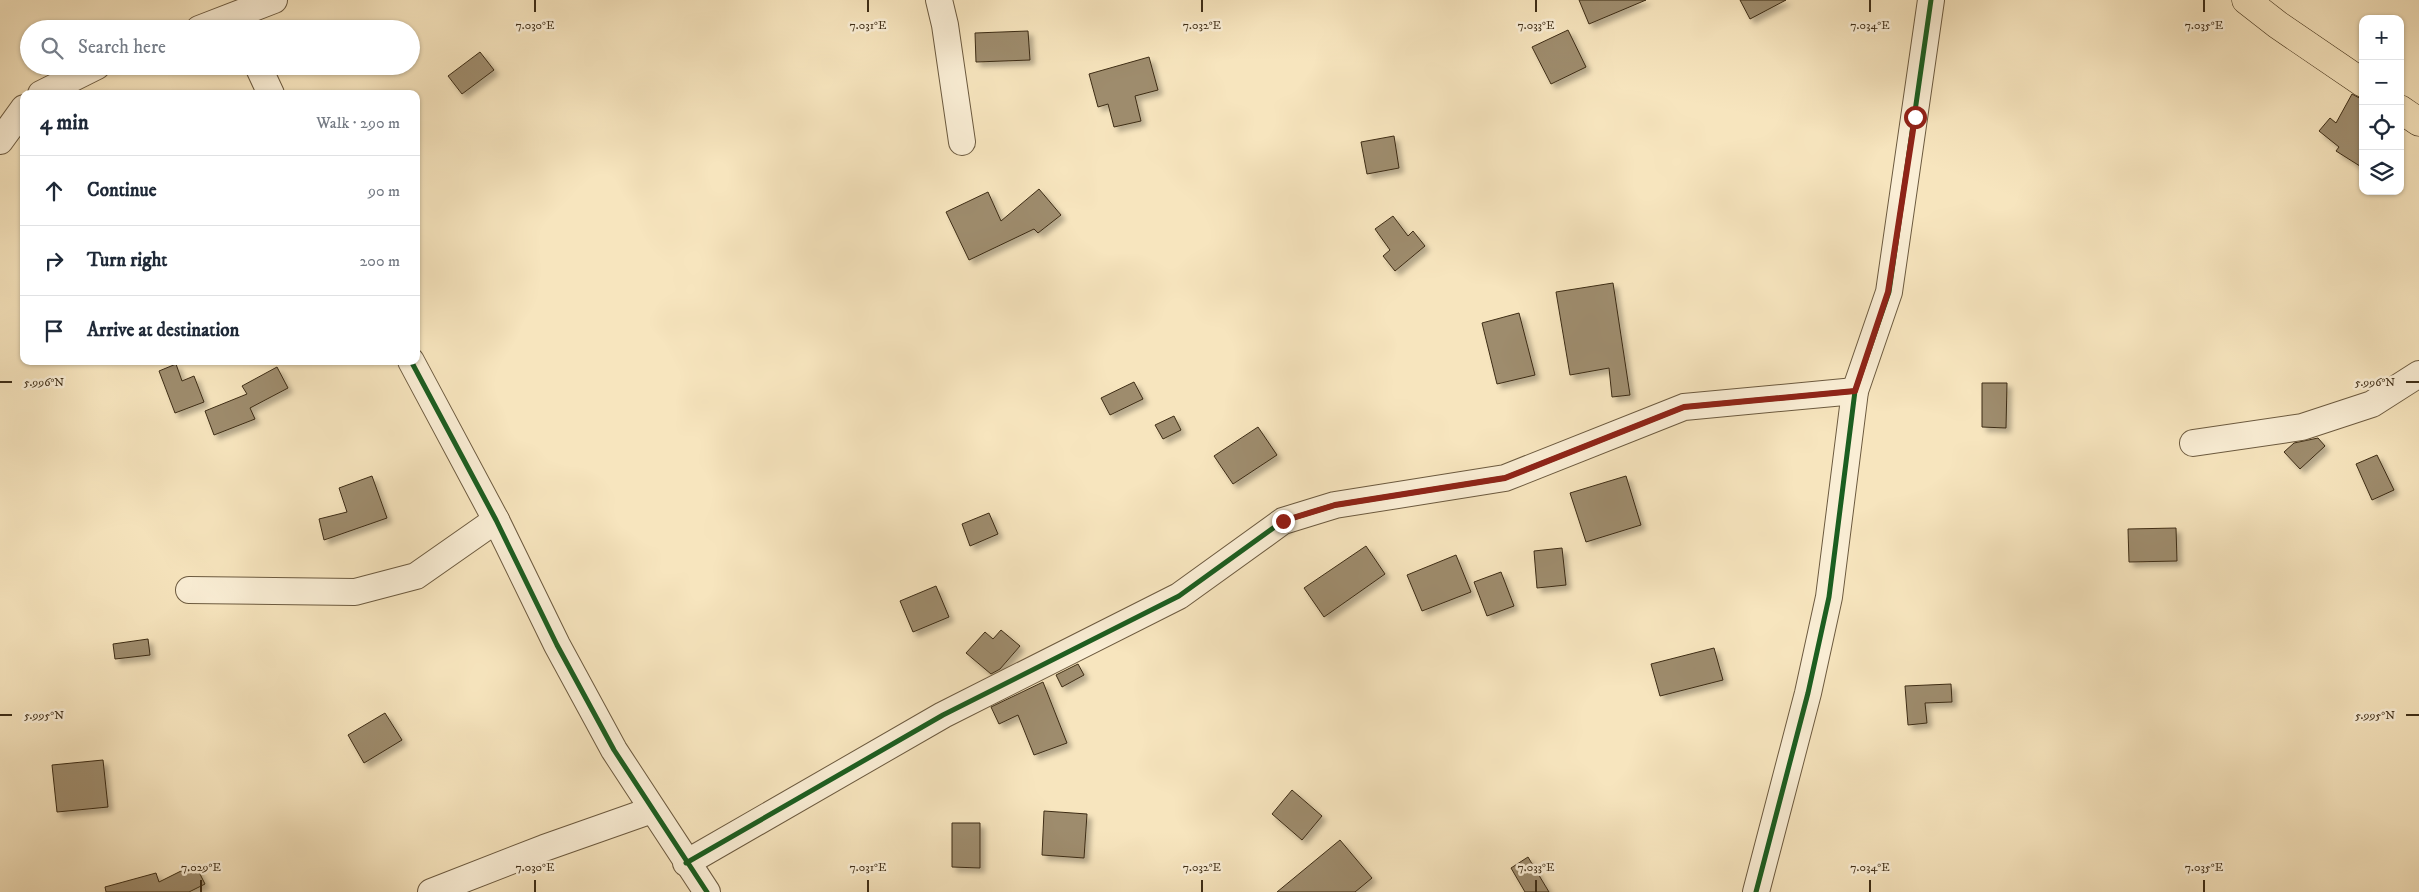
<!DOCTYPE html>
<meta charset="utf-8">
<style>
:root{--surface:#fff;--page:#f6f6f7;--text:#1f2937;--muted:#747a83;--line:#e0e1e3}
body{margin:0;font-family:"IM FELL DW Pica",serif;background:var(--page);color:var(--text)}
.controls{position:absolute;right:15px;top:15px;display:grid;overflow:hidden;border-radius:10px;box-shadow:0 1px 4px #0004}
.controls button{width:45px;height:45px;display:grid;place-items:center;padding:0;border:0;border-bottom:1px solid var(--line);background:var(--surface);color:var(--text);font:25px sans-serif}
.stop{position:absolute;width:15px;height:15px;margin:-11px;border:4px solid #8f2418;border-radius:50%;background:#fff}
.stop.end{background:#8f2418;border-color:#fff;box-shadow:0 1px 5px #0008}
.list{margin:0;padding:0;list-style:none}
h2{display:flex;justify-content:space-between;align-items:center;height:65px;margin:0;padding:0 20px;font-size:21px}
h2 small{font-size:16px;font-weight:400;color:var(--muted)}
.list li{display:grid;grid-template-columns:32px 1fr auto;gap:15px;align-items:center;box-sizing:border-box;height:70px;padding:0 20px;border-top:1px solid var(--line)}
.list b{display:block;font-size:19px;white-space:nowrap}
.list em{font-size:16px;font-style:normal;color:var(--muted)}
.icon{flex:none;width:28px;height:28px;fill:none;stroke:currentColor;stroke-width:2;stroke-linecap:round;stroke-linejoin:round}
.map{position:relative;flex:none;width:2419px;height:892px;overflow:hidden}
.search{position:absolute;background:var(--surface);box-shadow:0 1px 4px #0004;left:20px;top:20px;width:400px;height:55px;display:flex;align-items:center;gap:12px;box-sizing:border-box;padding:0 18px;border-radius:28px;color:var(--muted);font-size:19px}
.panel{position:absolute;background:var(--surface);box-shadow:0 1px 4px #0004;left:20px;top:90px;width:400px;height:275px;border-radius:10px}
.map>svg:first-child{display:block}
.building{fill:#9e8c6d;stroke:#3d2c15;filter:url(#shadow)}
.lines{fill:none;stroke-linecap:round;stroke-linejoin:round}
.minor-casing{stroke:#6c5a3f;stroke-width:28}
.major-casing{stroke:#3d2c15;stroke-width:29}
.minor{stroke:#faeed5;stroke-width:26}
.major{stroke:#f7e5be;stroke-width:28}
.cycleway-casing{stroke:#faeed5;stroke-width:8}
.cycleway{stroke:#1b5e20;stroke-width:5}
.route{stroke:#8f2418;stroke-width:6}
.ticks{fill:none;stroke:#3d2c15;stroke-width:2}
.ticks-label{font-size:12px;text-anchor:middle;fill:#3d2c15;stroke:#faeed5;stroke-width:5;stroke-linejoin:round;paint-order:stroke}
</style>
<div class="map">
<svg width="2419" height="892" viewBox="0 0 2419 892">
<defs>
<filter id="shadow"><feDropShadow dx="4.5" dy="4.5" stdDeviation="2.5" flood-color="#0004"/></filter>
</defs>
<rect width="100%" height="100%" fill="#f7e5be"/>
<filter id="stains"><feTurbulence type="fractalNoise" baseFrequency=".004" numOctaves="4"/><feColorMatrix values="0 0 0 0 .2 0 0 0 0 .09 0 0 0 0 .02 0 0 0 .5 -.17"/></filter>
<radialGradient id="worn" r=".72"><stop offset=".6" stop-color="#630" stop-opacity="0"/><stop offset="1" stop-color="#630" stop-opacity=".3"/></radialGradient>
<g class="building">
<polygon points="1579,0 1646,0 1589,24"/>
<polygon points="1740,0 1786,0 1750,19"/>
<polygon points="1568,30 1586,67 1551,84 1532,47"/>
<polygon points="1028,31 1030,60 976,62 975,33"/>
<polygon points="480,52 494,70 462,94 448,76"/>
<polygon points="1149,57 1158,90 1135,96 1141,121 1114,127 1108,104 1098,107 1089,74"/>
<polygon points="2352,94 2363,100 2363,168 2336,151 2339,147 2319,131 2330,118 2336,123"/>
<polygon points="1394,136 1399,168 1367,174 1361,142"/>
<polygon points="1039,189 1061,215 1038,233 1034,229 969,260 946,212 988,192 1001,221"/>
<polygon points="1393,216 1408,236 1413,231 1425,246 1395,271 1383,256 1390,250 1375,229"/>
<polygon points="1613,283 1630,395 1612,397 1609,368 1570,375 1556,292"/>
<polygon points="1519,313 1535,375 1497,384 1482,323"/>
<polygon points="176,364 182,381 194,376 204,402 175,413 159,371"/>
<polygon points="277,367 288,388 250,408 255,419 214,435 205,411 247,394 242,386"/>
<polygon points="1134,382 1143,399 1110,415 1101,398"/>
<polygon points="1982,383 2007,383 2006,428 1982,427"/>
<polygon points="1174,416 1181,430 1163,439 1155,425"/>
<polygon points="1258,427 1277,455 1233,484 1214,456"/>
<polygon points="2318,438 2325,446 2300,469 2284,452 2294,443"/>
<polygon points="2377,455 2394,490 2372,500 2356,464"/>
<polygon points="372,476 387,518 324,540 319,519 347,512 339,488"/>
<polygon points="1626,476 1641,525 1586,542 1570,493"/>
<polygon points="989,513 998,534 970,546 962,524"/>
<polygon points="2176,528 2177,561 2129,562 2128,529"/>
<polygon points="1366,546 1385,574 1324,617 1304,588"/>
<polygon points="1562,548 1566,585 1537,588 1534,551"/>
<polygon points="1456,555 1471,592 1422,611 1407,575"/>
<polygon points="1501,572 1514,606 1487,616 1474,582"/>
<polygon points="936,586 949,617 913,632 900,601"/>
<polygon points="1001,630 1020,646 1000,669 991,674 966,653 985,632 993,639"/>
<polygon points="148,639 150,655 115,659 113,644"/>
<polygon points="1714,648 1723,680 1660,696 1651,664"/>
<polygon points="1078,664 1084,675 1062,687 1056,675"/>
<polygon points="1043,682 1067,743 1034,755 1018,715 999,724 991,707"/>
<polygon points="1951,684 1952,702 1925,703 1927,723 1908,725 1905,686"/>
<polygon points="385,713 402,740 364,763 348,735"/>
<polygon points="103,760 108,807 57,812 52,765"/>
<polygon points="1292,790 1322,816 1302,840 1272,814"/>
<polygon points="1044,811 1087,814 1084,858 1042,855"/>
<polygon points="952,823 980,823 980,868 952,867"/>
<polygon points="1340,840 1372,878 1355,892 1277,892"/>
<polygon points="1528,857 1549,892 1525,892 1511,868"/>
<polygon points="195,864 205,884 189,892 106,892 105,887 156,873 159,882"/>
</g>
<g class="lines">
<g class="minor-casing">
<g id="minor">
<polyline points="939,0 945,25 962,142"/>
<polyline points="199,29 274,0"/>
<polyline points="258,66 271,94"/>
<polyline points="41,94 97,66"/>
<polyline points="0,141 24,108"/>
<polyline points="411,361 496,520 557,645 614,750 707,892"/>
<polyline points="2193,443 2302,427 2372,404 2419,374"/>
<polyline points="189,590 355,592 416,576 496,520"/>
<polyline points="686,863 943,715 1179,596 1283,521 1335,505 1505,478 1684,407 1855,391"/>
<polyline points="431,892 544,848 652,810"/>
<polyline points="1756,892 1808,693 1829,597 1855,391 1889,292 1931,0"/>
</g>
</g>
<g class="major-casing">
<g id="major">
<polyline points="2246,0 2278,25 2363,83"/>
<polyline points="2400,109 2419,122"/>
</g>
</g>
<use href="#minor" class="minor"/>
<use href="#major" class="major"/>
<g class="cycleway-casing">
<g id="cycleway">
<polyline points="411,361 496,520 557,645 614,750 707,892"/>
<polyline points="686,863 943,715 1179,596 1283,521 1335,505 1505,478 1684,407 1855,391"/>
<polyline points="1756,892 1808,693 1829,597 1855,391 1889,292 1931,0"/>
</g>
</g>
<use href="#cycleway" class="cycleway"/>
</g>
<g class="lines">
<polyline class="route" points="1283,521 1335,505 1505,478 1684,407 1855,391 1888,292 1915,117"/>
</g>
<path class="ticks" d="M535 0V12M868 0V12M1202 0V12M1536 0V12M1870 0V12M2204 0V12M0 382H12M2406 382H2419M0 715H12M2406 715H2419M201 880V892M535 880V892M868 880V892M1202 880V892M1536 880V892M1870 880V892M2204 880V892"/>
<g class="ticks-label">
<text x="535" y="29">7.030°E</text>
<text x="868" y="29">7.031°E</text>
<text x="1202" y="29">7.032°E</text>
<text x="1536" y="29">7.033°E</text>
<text x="1870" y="29">7.034°E</text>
<text x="2204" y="29">7.035°E</text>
<text x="44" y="386">5.996°N</text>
<text x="2375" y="386">5.996°N</text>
<text x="44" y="719">5.995°N</text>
<text x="2375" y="719">5.995°N</text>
<text x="201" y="871">7.029°E</text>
<text x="535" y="871">7.030°E</text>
<text x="868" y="871">7.031°E</text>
<text x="1202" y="871">7.032°E</text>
<text x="1536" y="871">7.033°E</text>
<text x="1870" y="871">7.034°E</text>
<text x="2204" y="871">7.035°E</text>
</g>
<rect width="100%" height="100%" filter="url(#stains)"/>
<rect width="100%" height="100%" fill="url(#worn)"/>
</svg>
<div class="controls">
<button>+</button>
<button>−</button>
<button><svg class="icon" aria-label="locate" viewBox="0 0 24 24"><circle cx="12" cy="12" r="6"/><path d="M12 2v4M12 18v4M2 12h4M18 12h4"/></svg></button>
<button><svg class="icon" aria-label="layers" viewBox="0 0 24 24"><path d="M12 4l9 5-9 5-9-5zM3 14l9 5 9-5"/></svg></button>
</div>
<div class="stop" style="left:1915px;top:117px"></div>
<div class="stop end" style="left:1283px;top:521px"></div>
<div class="search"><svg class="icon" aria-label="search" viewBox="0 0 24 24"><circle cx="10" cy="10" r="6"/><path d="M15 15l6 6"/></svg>Search here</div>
<section class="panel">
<h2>4 min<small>Walk · 290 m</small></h2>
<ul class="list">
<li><svg class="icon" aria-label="ahead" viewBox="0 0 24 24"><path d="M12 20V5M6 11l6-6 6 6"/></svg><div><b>Continue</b></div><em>90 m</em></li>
<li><svg class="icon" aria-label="right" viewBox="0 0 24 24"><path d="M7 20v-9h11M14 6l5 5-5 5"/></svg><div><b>Turn right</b></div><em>200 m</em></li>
<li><svg class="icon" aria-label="arrive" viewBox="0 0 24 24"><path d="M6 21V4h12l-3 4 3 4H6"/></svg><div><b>Arrive at destination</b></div></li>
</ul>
</section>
</div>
